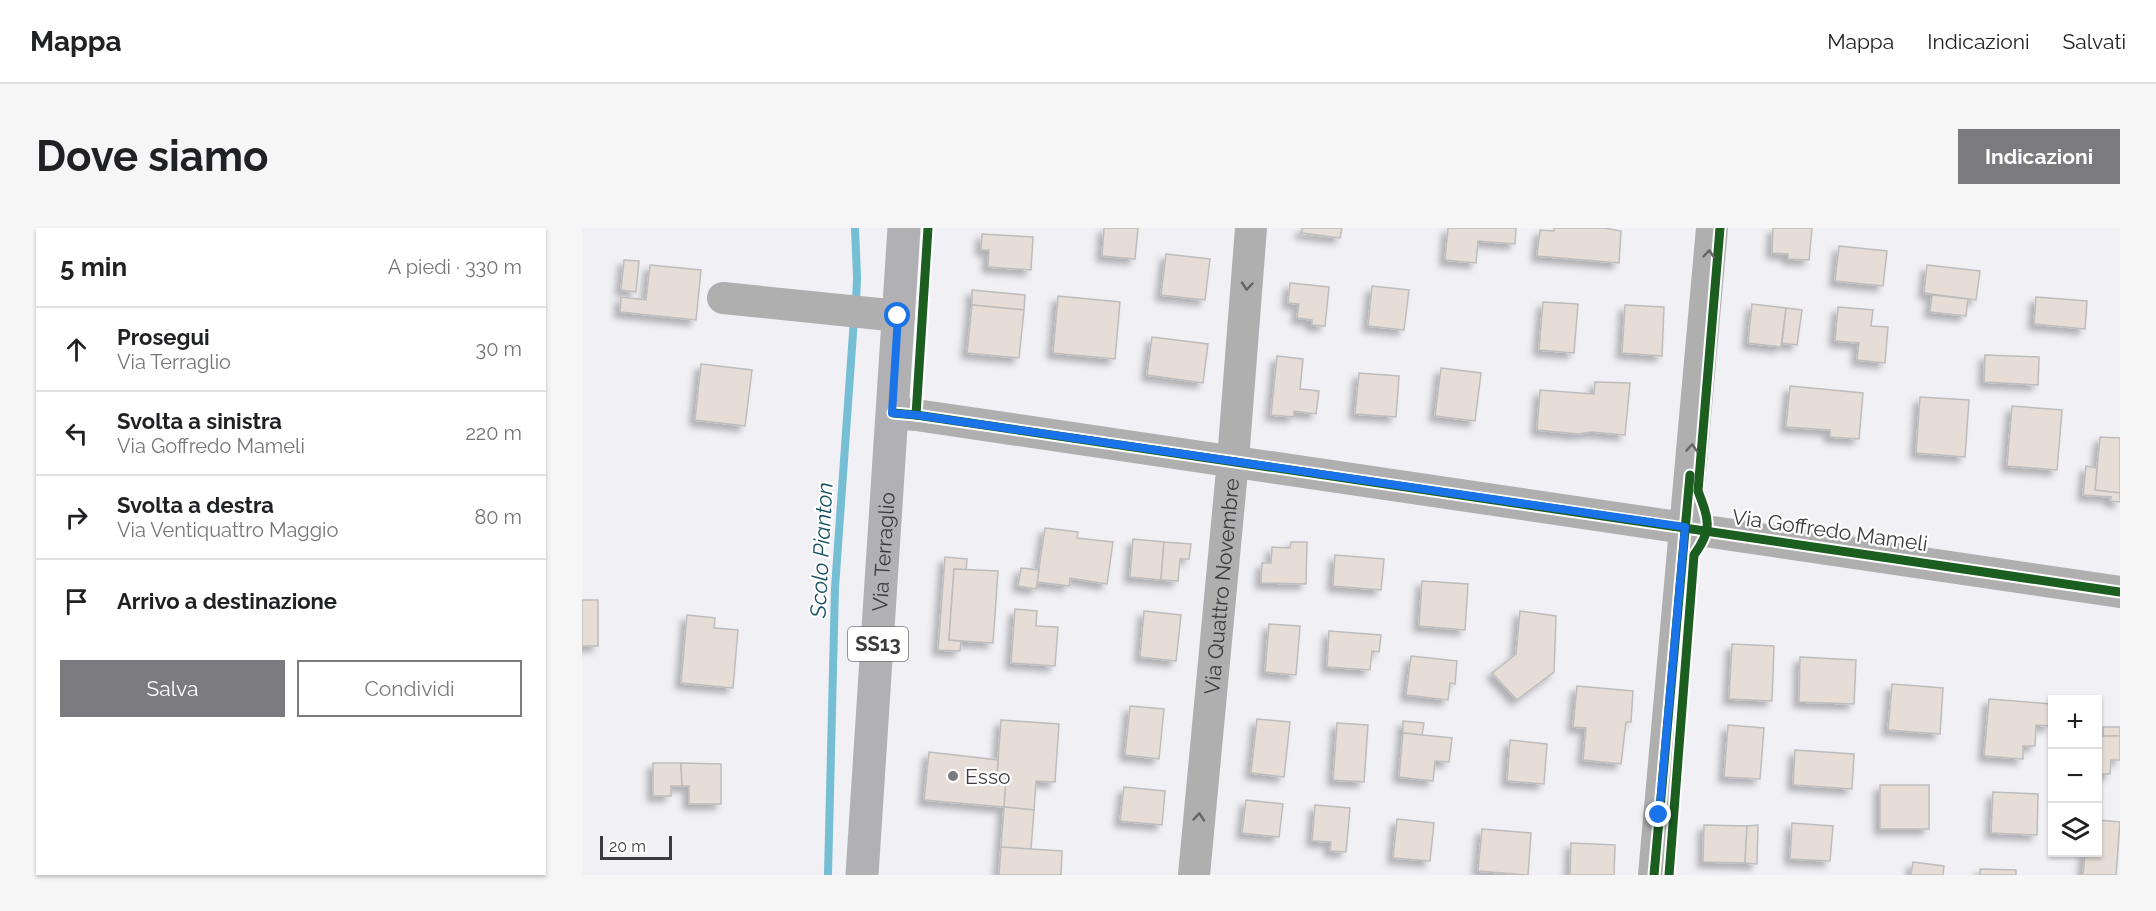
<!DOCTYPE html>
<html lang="it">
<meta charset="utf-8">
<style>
:root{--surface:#fff;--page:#f6f6f6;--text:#202124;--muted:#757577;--line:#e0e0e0;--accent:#7b7a7f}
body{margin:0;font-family:Raleway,sans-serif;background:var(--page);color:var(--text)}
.controls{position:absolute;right:18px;bottom:18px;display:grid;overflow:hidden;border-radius:0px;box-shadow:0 2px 4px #0004}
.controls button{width:54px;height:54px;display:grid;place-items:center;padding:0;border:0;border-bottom:2px solid var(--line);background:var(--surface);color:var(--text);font:30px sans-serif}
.scale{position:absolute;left:18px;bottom:15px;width:72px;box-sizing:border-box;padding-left:6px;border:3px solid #3c3b3f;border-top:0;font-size:16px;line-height:21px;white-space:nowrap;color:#3c3b3f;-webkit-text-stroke:4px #fff;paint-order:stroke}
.stop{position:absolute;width:18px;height:18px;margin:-14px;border:4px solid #1a73e8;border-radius:50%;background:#fff}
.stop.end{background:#1a73e8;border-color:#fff;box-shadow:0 2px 6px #0008}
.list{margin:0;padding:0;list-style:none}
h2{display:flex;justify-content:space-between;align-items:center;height:78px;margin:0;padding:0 24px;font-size:26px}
h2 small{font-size:20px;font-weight:400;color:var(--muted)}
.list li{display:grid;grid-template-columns:39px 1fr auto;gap:18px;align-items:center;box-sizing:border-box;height:84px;padding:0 24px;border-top:2px solid var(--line)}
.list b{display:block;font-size:22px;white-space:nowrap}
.list p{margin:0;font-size:20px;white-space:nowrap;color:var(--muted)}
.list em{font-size:20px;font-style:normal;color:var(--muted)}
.actions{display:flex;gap:12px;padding:18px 24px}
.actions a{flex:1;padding:14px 0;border:2px solid var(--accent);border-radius:0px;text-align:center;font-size:21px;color:var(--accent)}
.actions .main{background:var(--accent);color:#fff}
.icon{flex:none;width:33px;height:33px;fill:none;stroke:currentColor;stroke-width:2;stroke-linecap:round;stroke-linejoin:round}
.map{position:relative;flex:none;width:1538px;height:647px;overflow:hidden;border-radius:0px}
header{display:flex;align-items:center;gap:36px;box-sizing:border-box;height:84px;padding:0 30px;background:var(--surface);border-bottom:2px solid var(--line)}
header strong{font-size:28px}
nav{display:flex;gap:33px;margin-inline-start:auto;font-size:21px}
.intro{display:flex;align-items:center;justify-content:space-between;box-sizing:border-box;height:144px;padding:0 36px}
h1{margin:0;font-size:42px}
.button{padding:15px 27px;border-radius:0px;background:var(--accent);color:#fff;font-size:21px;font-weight:700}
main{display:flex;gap:36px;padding:0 36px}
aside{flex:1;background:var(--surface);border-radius:0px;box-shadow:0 2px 4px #0004}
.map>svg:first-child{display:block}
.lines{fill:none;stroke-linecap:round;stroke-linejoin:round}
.stream{stroke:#75bed4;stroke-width:8}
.building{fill:#e6ddd6;stroke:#bebdbd;stroke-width:1.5;filter:url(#shadow)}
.minor{stroke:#afafaf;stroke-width:32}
.major{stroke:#b1b0b3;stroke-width:33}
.cycleway-casing{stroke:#fff;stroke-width:13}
.cycleway{stroke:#1b5e20;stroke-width:9}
.oneway{stroke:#646466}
.route{stroke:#1a73e8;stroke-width:8}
.poi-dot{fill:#7b7a7f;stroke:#fff;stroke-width:2}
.labels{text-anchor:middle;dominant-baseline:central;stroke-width:4.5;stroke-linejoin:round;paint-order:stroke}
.shield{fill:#fff;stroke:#767679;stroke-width:1.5}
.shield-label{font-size:20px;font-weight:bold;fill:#3c3b3f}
.street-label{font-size:21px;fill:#3c3b3f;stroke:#fff}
.poi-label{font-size:21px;fill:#3c3b3f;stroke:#fff;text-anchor:start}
.water-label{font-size:22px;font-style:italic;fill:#154f60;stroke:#fff}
</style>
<header>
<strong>Mappa</strong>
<nav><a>Mappa</a><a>Indicazioni</a><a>Salvati</a></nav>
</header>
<div class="intro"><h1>Dove siamo</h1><a class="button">Indicazioni</a></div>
<main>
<aside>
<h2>5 min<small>A piedi · 330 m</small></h2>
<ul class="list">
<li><svg class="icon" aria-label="ahead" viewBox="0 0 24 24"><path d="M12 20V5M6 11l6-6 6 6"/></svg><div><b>Prosegui</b><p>Via Terraglio</p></div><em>30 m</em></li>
<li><svg class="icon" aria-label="left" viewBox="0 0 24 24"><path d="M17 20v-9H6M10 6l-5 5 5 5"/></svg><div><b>Svolta a sinistra</b><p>Via Goffredo Mameli</p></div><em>220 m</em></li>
<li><svg class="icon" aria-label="right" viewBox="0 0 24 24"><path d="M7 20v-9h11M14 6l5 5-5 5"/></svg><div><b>Svolta a destra</b><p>Via Ventiquattro Maggio</p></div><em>80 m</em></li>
<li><svg class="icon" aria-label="arrive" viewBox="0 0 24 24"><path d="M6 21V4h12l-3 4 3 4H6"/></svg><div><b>Arrivo a destinazione</b></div></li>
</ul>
<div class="actions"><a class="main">Salva</a><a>Condividi</a></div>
</aside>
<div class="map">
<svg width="1538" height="647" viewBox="0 0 1538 647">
<defs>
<filter id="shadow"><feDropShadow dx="-5.5" dy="5.5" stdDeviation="3" flood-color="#0004"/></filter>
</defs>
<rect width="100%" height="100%" fill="#f1f0f5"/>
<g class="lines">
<g class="stream">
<polyline points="273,0 275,49 274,76"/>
<polyline points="246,647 253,360 272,91"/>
</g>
</g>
<g class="building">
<polygon points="522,0 556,0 553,31 520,28"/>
<polygon points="720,0 760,0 758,10 719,5"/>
<polygon points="866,0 934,0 933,16 896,13 894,35 863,32"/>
<polygon points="972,0 1023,0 1039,3 1037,35 955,28 958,2 972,3"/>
<polygon points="1191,0 1230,0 1227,32 1206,31 1206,26 1190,25"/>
<polygon points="400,6 451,9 449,42 406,39 407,22 399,22"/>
<polygon points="1257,18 1305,23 1301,58 1253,53"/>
<polygon points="584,26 628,31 623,72 579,67"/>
<polygon points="42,32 57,33 54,64 39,62"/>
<polygon points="68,37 119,42 114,92 38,84 39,69 64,72"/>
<polygon points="1345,37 1398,43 1394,72 1342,65"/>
<polygon points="708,55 747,59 743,98 730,97 730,92 715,90 717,76 706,75"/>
<polygon points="790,58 827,62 822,102 786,98"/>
<polygon points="390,62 443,67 442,82 390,77"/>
<polygon points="1350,67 1386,71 1384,88 1348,84"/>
<polygon points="476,68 538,74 533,131 471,125"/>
<polygon points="1454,69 1505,73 1503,101 1452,96"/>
<polygon points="961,74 996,76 992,125 957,122"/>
<polygon points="1170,76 1204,80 1199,119 1166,115"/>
<polygon points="390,77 442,82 437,130 385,125"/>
<polygon points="1043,77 1082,79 1080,128 1040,125"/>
<polygon points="1256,79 1291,82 1289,98 1306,99 1303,135 1275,132 1277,115 1253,113"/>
<polygon points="1204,80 1220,82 1215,117 1200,115"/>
<polygon points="570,109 626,116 621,155 565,147"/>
<polygon points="1403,127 1457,129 1456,157 1402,154"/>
<polygon points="695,128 721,131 718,161 737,163 734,186 712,183 712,189 689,187"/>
<polygon points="119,136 170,142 163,198 113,192"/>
<polygon points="859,140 899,145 893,193 853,188"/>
<polygon points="777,145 817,148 814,189 773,186"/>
<polygon points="1013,154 1048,155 1043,207 1010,204 996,206 955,202 958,162 1012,166"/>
<polygon points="1208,158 1281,165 1277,211 1248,209 1248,202 1204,199"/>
<polygon points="1338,169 1387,172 1383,229 1334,225"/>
<polygon points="1430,178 1480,182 1475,242 1425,238"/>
<polygon points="1518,209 1538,210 1538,265 1513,262"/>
<polygon points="1504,238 1515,240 1513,262 1538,265 1538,274 1528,273 1529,269 1501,267"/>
<polygon points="463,300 496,304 495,310 531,314 525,356 488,350 487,358 455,354"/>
<polygon points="551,311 582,314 579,352 548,349"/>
<polygon points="582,314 609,316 607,331 598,331 596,353 579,352"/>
<polygon points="709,314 725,314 724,356 679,355 680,335 689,335 690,319 708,320"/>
<polygon points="753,327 802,331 799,362 751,358"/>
<polygon points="363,329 385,331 384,342 372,341 367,412 379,413 378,423 356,422"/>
<polygon points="439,340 457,342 454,361 436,358"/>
<polygon points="372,341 416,343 411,415 367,412"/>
<polygon points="840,353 886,356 883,402 837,398"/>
<rect x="0" y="372" width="16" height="46"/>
<polygon points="433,381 455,383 454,398 476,399 473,438 429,435"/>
<polygon points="562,383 599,387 594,433 558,429"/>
<polygon points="938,383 974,388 972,444 935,472 910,445 934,426"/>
<polygon points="105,387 133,390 132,400 156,402 151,460 99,455"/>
<polygon points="687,396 718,398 714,447 683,444"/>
<polygon points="747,403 799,407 797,424 790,423 788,442 745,439"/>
<polygon points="1150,416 1192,418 1190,473 1147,471"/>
<polygon points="829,428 875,433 873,456 868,455 866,472 824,467"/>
<polygon points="1218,429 1274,432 1272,476 1217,474"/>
<polygon points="1310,456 1361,460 1358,506 1306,502"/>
<polygon points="995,458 1051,463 1049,494 1044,494 1039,536 1001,532 1004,500 991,499"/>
<polygon points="1407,471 1470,476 1468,498 1454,497 1453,518 1441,518 1441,531 1402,528"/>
<polygon points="548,478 582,481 577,531 543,527"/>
<polygon points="675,491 708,494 702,549 669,545"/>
<polygon points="419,492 477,496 473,554 454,553 452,582 422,579 424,548 415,547"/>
<polygon points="821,493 842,495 840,507 821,505"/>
<polygon points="755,495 786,497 782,554 751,552"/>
<polygon points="1146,497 1182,500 1178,551 1142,549"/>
<rect x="1521" y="499" width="17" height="9"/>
<polygon points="821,505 870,510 867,534 853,533 851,553 817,549"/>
<polygon points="1516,508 1538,508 1538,532 1529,532 1528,546 1516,546"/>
<polygon points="928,512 965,516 962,556 925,553"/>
<polygon points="1213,522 1272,526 1270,561 1211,557"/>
<polygon points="347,524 416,532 415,547 424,548 422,579 342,572"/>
<polygon points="71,535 99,535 100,558 89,558 89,568 71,568"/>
<polygon points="99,535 139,536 139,576 107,576 107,558 100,558"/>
<rect x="1298" y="557" width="49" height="44"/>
<polygon points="542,559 583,563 580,597 538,593"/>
<polygon points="1411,564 1456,566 1455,607 1409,605"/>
<polygon points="664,572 701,576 697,609 660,605"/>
<polygon points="733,577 768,580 764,624 748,623 749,614 730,613"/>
<polygon points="422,579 452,582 449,621 419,619"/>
<polygon points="815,591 852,595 848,633 811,630"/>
<polygon points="1516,592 1538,594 1534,647 1501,647 1503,624 1516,624"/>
<polygon points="1210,595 1251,598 1248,633 1208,631"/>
<polygon points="1122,597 1165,598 1163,635 1121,634"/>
<polygon points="1176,597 1175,636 1163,635 1165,598"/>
<polygon points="900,601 949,605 946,647 896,643"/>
<polygon points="989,615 1033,617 1032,647 988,647"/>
<polygon points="419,619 480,623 479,647 417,647"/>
<polygon points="1331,634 1362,638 1361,647 1329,647"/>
<polygon points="1398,641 1434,642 1434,647 1398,647"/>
</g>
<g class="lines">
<g class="minor">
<polyline points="141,70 317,88"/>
<polyline points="311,185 334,187 1538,364"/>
<path id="s1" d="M612 647 651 232 669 0"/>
<polyline points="1072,647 1130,0"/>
</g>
<path class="major" id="s2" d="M280 647 322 0"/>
<g class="cycleway-casing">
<g id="cycleway">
<polyline points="311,185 334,187 1538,364"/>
<polyline points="334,187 346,0"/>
<polyline points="1072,647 1108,247"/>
<path d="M1087 647 1112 327C1131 301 1127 292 1116 263L1138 0"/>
</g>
</g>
<use href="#cycleway" class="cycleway"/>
</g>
<defs><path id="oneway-chevron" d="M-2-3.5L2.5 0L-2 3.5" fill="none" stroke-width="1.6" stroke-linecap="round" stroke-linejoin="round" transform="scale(1.5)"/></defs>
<g class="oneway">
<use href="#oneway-chevron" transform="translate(1127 26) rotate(-85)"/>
<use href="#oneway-chevron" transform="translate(665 58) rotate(95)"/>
<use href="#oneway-chevron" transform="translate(1110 220) rotate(-85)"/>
<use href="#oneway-chevron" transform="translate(617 589) rotate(-85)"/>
</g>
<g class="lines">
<polyline class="route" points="316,88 310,185 334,187 1103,299 1077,587"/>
</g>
<circle class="poi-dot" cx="371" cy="548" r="6"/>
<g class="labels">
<rect class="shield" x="266" y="399" width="60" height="34" rx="4.5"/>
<g class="shield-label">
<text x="296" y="416">SS13</text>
</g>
<g class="street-label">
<text transform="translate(1248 302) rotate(8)">Via Goffredo Mameli</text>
<text stroke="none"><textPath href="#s2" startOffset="324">Via Terraglio</textPath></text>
<text stroke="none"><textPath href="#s1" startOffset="290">Via Quattro Novembre</textPath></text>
</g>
<g class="poi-label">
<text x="383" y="548">Esso</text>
</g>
<g class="water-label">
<text transform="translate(239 322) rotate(-87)">Scolo Pianton</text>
</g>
</g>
</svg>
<div class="controls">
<button>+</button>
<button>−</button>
<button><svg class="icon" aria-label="layers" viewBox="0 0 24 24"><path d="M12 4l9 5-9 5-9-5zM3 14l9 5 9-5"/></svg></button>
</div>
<div class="scale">20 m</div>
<div class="stop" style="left:316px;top:88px"></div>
<div class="stop end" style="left:1077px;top:587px"></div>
</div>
</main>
